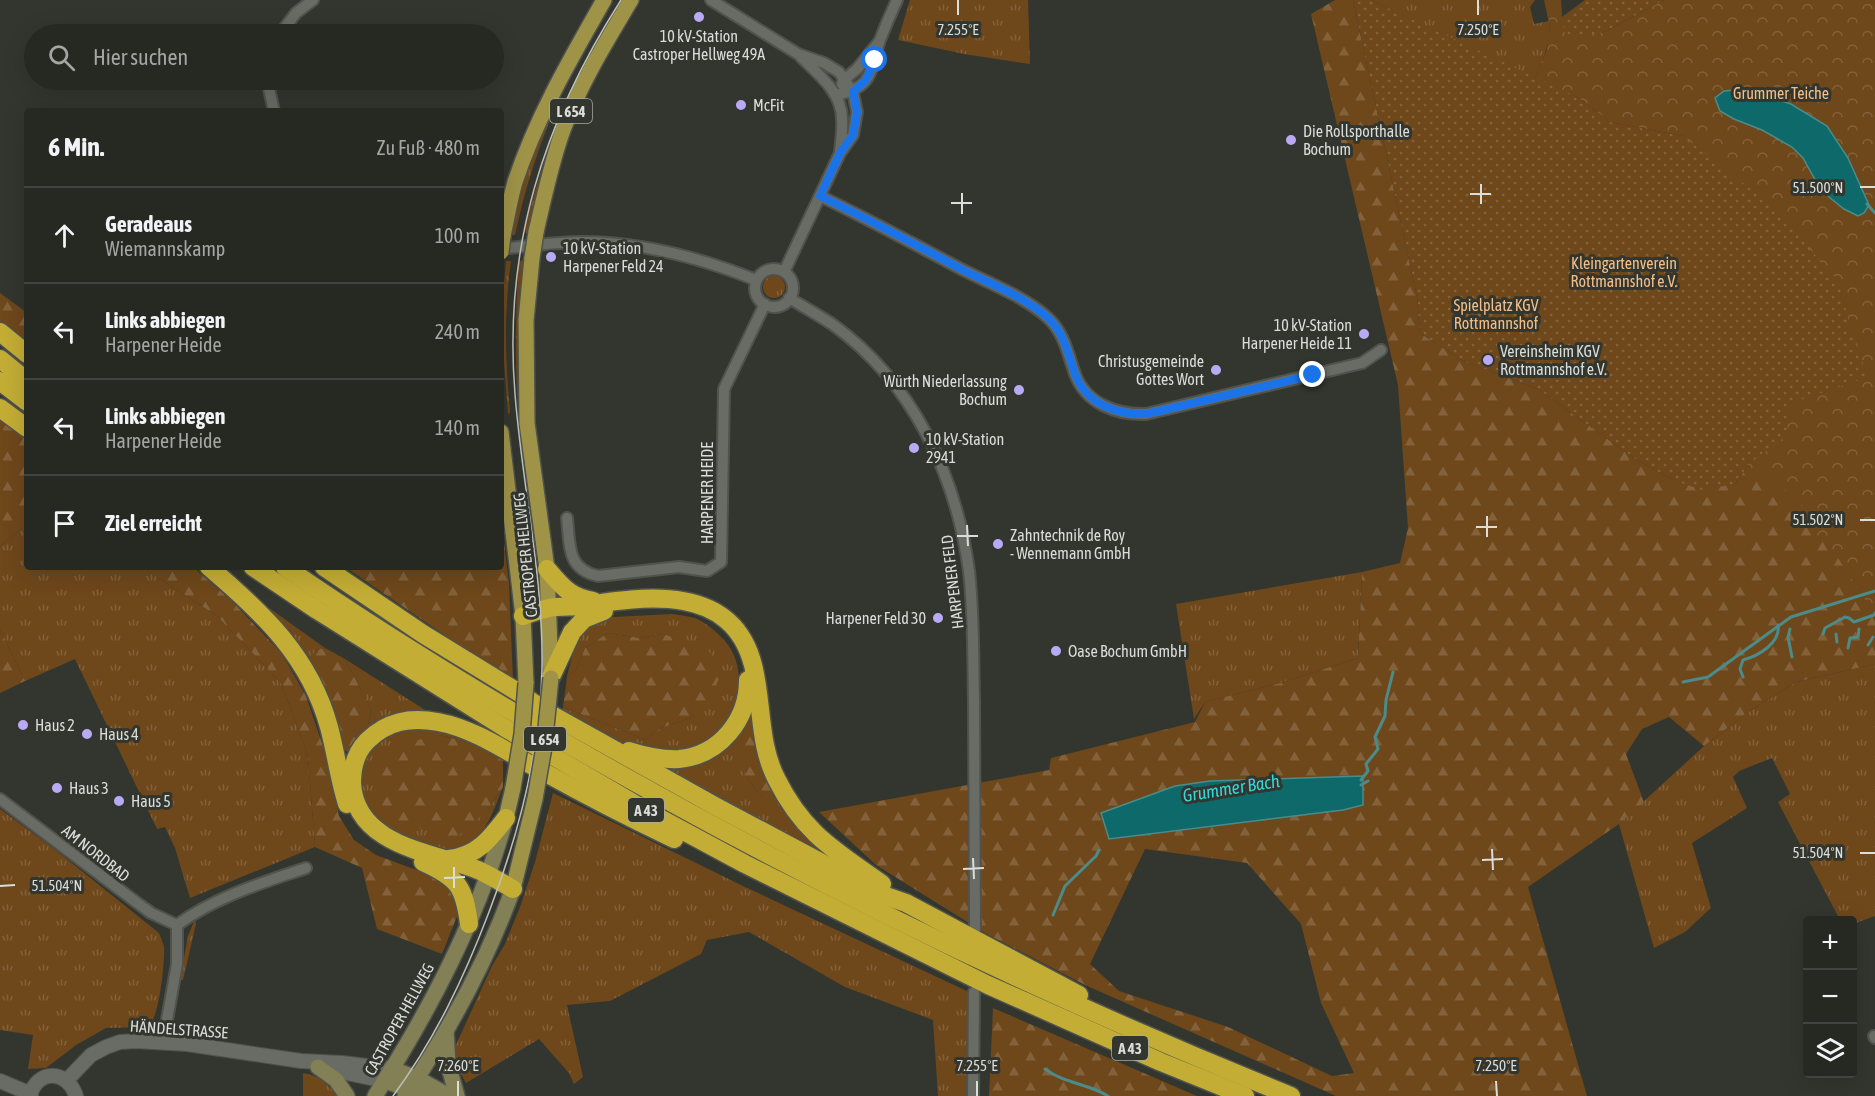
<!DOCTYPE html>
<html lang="de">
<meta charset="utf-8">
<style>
:root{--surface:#262822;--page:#32342f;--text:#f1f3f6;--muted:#a4a6a5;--line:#424440}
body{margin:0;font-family:"Asap Condensed",sans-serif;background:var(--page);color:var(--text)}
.controls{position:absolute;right:18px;bottom:18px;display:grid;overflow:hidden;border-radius:6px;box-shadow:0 6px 24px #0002}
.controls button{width:54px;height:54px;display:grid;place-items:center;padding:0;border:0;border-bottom:2px solid var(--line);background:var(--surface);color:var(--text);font:30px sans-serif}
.stop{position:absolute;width:18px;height:18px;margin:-14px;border:4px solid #1a73e8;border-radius:50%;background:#fff}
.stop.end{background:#1a73e8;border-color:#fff;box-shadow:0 2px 6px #0008}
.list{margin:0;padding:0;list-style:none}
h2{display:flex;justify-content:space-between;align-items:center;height:78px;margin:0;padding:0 24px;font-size:26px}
h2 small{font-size:20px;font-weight:400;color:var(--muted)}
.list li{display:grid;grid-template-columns:39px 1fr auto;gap:18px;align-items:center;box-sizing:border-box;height:96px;padding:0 24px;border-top:2px solid var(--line)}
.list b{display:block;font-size:22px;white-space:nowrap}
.list p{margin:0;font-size:20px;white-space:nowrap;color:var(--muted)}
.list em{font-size:20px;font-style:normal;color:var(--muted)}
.icon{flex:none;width:33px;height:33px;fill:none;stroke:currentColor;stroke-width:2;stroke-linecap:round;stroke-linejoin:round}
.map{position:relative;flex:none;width:1875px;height:1096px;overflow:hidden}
.search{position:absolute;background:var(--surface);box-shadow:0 6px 24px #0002;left:24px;top:24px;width:480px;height:66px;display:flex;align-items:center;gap:15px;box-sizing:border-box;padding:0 21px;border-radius:33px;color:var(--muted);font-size:22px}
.panel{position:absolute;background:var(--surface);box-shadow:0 6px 24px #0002;left:24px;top:108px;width:480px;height:462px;border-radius:6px}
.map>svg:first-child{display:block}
.grass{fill:url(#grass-tufts)}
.forest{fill:url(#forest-firs);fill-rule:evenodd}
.park{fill:url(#park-crowns)}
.garden{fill:url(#garden-dots)}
.water{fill:#0e6a6a;stroke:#4b8c8b;stroke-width:1.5}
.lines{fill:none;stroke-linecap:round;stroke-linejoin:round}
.stream{stroke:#4b8c8b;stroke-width:3}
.minor-casing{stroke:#50534d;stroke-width:14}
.tertiary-casing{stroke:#50534d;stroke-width:16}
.secondary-casing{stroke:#50534d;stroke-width:18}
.primary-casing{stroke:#50534d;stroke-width:18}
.motorway-casing{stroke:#50534d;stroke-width:21}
.minor{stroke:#686c64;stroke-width:10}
.tertiary{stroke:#686c64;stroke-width:14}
.secondary{stroke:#838056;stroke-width:15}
.primary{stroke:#9f9348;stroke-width:15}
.motorway{stroke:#c3ad35;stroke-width:18}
.tram{stroke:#bdc0bb;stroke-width:1.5}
.primary-bridge-casing{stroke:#50534d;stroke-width:18;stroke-linecap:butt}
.primary-bridge{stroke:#9f9348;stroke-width:15}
.route{stroke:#1a73e8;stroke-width:8}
.ticks{fill:none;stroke:#daddd8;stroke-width:2}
.poi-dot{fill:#baaaf6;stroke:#32362e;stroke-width:2}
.labels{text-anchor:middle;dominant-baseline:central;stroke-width:6;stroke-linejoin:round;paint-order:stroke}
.shield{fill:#32362e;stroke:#a8aba5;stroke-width:1.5}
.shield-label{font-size:15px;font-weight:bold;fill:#daddd8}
.poi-label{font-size:16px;fill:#daddd8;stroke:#32362e;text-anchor:start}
.park-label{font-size:16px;fill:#f5be87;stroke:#32362e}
.street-label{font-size:16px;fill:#daddd8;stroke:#32362e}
.water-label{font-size:18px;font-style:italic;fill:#35d8da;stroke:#32362e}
.ticks-label{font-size:15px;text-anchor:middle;fill:#daddd8;stroke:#32362e;stroke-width:6;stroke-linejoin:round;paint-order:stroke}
</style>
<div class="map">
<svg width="1875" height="1096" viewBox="0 0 1875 1096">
<defs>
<pattern id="grass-tufts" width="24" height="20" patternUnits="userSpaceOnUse" patternTransform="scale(1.5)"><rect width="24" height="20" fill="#6e471b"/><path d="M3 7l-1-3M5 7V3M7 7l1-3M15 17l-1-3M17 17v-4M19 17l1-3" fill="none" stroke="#82613b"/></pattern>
<pattern id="forest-firs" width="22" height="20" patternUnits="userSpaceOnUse" patternTransform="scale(1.5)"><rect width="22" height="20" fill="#6e471b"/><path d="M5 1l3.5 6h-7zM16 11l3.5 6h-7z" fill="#82613b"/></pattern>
<pattern id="park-crowns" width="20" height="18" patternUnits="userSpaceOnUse" patternTransform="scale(1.5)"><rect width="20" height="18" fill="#6e471b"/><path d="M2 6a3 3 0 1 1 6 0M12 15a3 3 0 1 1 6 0" fill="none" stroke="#82613b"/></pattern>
<pattern id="garden-dots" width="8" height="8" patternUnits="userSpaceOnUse" patternTransform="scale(1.5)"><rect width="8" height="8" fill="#6e471b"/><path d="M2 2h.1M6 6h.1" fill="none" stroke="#82613b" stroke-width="1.8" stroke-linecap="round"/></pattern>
</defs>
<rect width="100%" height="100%" fill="#32362e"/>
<g class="grass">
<path d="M612 0C608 16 586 45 577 63 548 117 528 174 515 235H510C528 152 564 71 612 0Z"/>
<path d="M622 0 594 48 530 233H526L525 228C546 143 576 74 622 0Z"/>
<polygon points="910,0 1028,0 1030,64 964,54 898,40"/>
<path d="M1371 0H1535L1530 7 1534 24 1549 21C1553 40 1542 61 1535 78Z"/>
<path d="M526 258 520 412H518C515 361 515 312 519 262Z"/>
<path d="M506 261H511C504 310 505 360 510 410V413L508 414 501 322Z"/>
<circle cx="774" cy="287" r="11"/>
<polygon points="27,524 27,567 142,567 217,616 281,683 308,756 315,847 190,898 175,848 165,827 157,829 75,659 25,681 0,629 0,546"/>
<polygon points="1362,572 1358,658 1280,683 1205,702 1194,719 1176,604"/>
<polygon points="258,600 325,648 315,650 314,672"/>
<path d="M672 614C679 615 688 616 695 618 706 623 716 631 724 640 734 651 738 663 739 678 744 733 690 761 641 749 613 742 588 725 563 710V707L646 740 656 730 695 716 663 634 640 638 608 633 585 648 577 668 567 677C574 649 575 641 595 618Z"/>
<polygon points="345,659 433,715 367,731 371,709"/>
<polygon points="1875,664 1875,916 1853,924 1852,920 1840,920 1778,802 1790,794 1772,758 1739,771 1733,777 1747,808 1692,843 1711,908 1685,932 1654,948 1619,824 1704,746 1748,712 1796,682"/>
<polygon points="750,697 755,729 747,778 765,801 843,864 651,763 699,759"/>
<path d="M417 726 458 735 477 745 440 735 488 810 503 787C494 808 488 832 468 845 464 848 452 852 447 852 436 852 384 828 377 821 352 795 356 758 383 736 390 730 407 728 417 726Z"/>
<polygon points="553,793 743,886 969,992 966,1096 938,1096 933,1020 845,987 749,932 707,940 701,954 610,1001 567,1005 583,1077 574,1084 569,1073 539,1039 466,1083 456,1064 455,1047 492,966 505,944 520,907 535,862"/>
<path d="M0 809 53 848 159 933C161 938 163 943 164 947 165 962 159 1020 148 1027L106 1028 76 1045 46 1068 28 1069 33 1035 0 1030Z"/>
<polygon points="195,919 196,924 183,980 180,980 188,936"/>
<path d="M303 1073C319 1076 328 1083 337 1096H303Z"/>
</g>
<g class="forest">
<path d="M1335 0H1353L1417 297 1420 333 1463 361 1538 389 1634 458 1673 480 1735 484 1750 463 1875 11V664L1796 682 1748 712 1704 746 1669 717 1642 729 1626 754 1644 802 1619 824 1528 887 1587 1096H1336L1085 985 985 933 876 865 819 812 1049 770 1051 758 1195 722 1205 702 1280 683 1358 658 1362 572 1400 563 1408 528 1398 385 1311 14ZM1145 849 1247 863 1301 924 1321 1003 1354 1073 1332 1076 1228 1027 1119 991 1090 964Z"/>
<polygon points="0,293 27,313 27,341 0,322"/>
<polygon points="0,419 27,440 27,524 0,546"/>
<polygon points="501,519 509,583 513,682 345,567 501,567"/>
<polygon points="142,567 193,567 234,603 282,654 306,696 330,767 339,816 354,840 376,855 435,877 451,891 458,914 442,954 377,929 362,868 315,847 308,756 281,683 217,616"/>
<polygon points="0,629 25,681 0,693"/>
<polygon points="608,633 640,638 663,634 708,649 720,676 711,698 695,716 656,730 646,740 563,707 567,677 577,668 585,648"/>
<path d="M325 648 345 659 371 709 367 731 353 753 340 749C336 729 333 708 324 688 319 677 314 669 311 657L315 650Z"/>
<polygon points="755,729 810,836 805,841 784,826 747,778 733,739"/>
<polygon points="440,735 477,745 503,760 503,787 488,810 455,839 387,817 377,802 374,780 379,761 395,745"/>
<polygon points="993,1008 1197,1096 989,1096"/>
</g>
<polygon class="park" points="1544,0 1561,0 1562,17 1604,32 1664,0 1875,0 1875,615 1827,541 1818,537 1800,501 1772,480 1747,469 1750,463 1787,435 1788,404 1868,377 1851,331 1683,136 1610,122 1579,98 1535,78 1547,49 1550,27"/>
<g class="garden">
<polygon points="1353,0 1371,0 1554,86 1579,98 1610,122 1683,136 1771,205 1839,282 1851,331 1868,377 1788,404 1787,435 1750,463 1735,484 1702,490 1673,480 1634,458 1538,389 1463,361 1420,333 1417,297"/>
<polygon points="1585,0 1664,0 1604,32 1566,40 1562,17"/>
</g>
<g class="water">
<polygon points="1734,90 1758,93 1791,104 1827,126 1848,158 1869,205 1864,213 1858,216 1844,209 1829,197 1817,183 1803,158 1792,147 1762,130 1734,119 1720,111 1715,98 1724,91"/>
<polygon points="1363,776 1363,805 1343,810 1109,839 1101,813 1175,786 1210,781"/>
</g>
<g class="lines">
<g class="stream">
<polyline points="1867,204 1875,213"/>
<polyline points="1790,629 1788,637 1792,657"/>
<polyline points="1823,634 1825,628 1845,617 1849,618 1854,622 1874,615 1875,613"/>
<polyline points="1836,634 1837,642"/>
<polyline points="1868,645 1873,637"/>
<polyline points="1848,648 1850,638 1858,637 1859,629"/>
<path d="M1743 677 1740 669 1743 660C1758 656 1781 643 1778 625"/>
<polyline points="1683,682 1708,677 1791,617 1875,591"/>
<polyline points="1361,780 1368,771 1366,764 1378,749 1375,737 1385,716 1386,700 1393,672"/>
<polyline points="1361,785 1368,781"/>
<polyline points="1053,915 1065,886 1096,856 1099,850"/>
<path d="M1045 1069C1065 1084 1087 1083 1108 1096"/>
</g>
<g class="minor-casing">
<g id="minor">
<polyline points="711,0 798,54 824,63 839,72 853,92 857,112 853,135 840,153 784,272"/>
<polyline points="280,34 296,13 313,0"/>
<path d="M801 57C818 74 842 92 842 119 843 130 841 141 840 152"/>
<polyline points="267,80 274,111"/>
<polyline points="842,84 846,78 857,69 879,42"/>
<path d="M836 95C875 87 869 71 880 40 885 27 891 13 897 0"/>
<path d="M820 196C868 219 916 245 963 270 991 284 1023 296 1047 317 1064 332 1068 354 1075 374 1086 404 1117 415 1146 414L1362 363 1381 350"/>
<path d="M501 249C528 246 556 242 583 242 644 242 701 258 756 280"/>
<circle cx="774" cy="288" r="19"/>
<path d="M789 298C804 307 818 315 832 324 913 382 956 475 969 571 974 615 973 659 974 702 975 778 975 854 975 929"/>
<path d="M567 518C570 544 566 569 598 576L679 567 707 571 721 562 724 389 765 304"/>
<polyline points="0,799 136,902 151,913 177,925"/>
<path d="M177 925C215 897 262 883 306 868"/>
<polyline points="1874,1036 1875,1038"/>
<polyline points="163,1042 177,964 177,925"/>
<polyline points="973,1096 974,992"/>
</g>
</g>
<g class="tertiary-casing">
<g id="tertiary">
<polyline points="332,1070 385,1081"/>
<polyline points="67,1080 91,1055 106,1047 120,1042 136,1041 187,1044 301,1061 342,1063 392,1069"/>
<polyline points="0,1081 31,1094"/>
<path d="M30 1096C37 1068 68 1070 76 1096"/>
</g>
</g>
<g class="secondary-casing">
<g id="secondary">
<polyline points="446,1031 448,1064 457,1096"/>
<polyline points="318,1067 336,1080 347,1096"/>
<polyline points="392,1069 417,1078 449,1096"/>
<polyline points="385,1081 429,1096"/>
<path d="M375 1096C430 1010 478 919 505 821"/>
<path d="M405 1096C449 1031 486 963 513 889"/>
</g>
</g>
<g class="primary-casing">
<g id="primary">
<path d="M536 232C544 198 551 163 563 130 580 84 606 42 631 0"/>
<path d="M503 236C507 218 510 199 515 182 536 118 571 58 604 0"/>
<polyline points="532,258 526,320 527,423 547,569 551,675"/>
<polyline points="501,432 523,616 526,683"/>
<polyline points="506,818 513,788"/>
<polyline points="513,889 535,799"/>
</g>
</g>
<g class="motorway-casing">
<g id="motorway">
<polyline points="0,332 27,354"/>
<polyline points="0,359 27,381"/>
<polyline points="0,381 27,402"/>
<polyline points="0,408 27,428"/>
<path d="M209 567C263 613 310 657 329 727 336 753 339 779 347 804"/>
<polyline points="253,567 317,610 505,728 652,814 745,864 988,985 1161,1062 1245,1096"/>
<path d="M285 567C378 631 474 690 571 746 803 880 1043 996 1291 1096"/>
<polyline points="324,567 423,634 521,694 545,711 715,806 880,894 906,903 1079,995"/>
<path d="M547 569C562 586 569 597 593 601"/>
<path d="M523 616C531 613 540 610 549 608 559 606 570 607 581 606 645 596 732 583 753 665 763 704 758 744 777 780 804 834 836 851 882 884"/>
<polyline points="551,677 572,632 584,619 604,611"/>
<path d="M629 751C645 756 662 760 679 759 720 755 748 720 748 680"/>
<path d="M449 859C477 856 490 839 506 818"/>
<path d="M423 862C458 878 464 886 469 924"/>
<path d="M513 889C500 882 487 873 473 868 428 852 355 844 352 783 352 768 356 752 367 741 387 721 410 717 438 722 476 729 510 754 544 772 587 796 630 818 674 839"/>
</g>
</g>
<use href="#minor" class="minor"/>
<use href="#tertiary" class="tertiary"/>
<use href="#secondary" class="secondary"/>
<use href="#primary" class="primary"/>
<use href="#motorway" class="motorway"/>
<path class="tram" d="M393 1096C435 1039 464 978 489 912 519 834 540 754 542 670 544 578 522 486 515 394 503 249 543 122 621 0"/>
<g class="primary-bridge-casing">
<g id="primary-bridge">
<polyline points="501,252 503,236"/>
<polyline points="532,258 536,232"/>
<polyline points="513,788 522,734 526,683"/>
<polyline points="535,799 544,747 551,678"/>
</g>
</g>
<use href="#primary-bridge" class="primary-bridge"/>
</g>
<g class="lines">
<path class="route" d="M875 60 866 80 853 92 857 112 853 135 840 153 820 196C869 219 916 245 963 270 991 284 1023 296 1047 317 1064 332 1068 354 1075 374 1086 404 1117 415 1146 414L1313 375"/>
</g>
<path class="ticks" d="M958 0V15M1478 0V15M1481 184V204M1860 187H1875M962 193V214M1470 194H1491M951 203H972M1487 516V537M1860 520H1875M967 525 968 546M1476 527H1497M957 536H978M1492 849 1493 870M1860 853H1875M973 858 974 879M1482 860 1503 859M454 867V888M963 869 984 868M444 878 465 877M0 886 15 885M458 1081V1096M977 1081V1096M1496 1081 1497 1096"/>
<g class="poi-dot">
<circle cx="699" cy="17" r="6"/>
<circle cx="741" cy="105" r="6"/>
<circle cx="1291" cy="140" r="6"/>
<circle cx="551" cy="257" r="6"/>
<circle cx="1364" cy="334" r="6"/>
<circle cx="1488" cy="360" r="6"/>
<circle cx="1216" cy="370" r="6"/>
<circle cx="1019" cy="390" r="6"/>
<circle cx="914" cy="448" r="6"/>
<circle cx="998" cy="544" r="6"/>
<circle cx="938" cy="618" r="6"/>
<circle cx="1056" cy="651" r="6"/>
<circle cx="23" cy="725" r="6"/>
<circle cx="87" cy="734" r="6"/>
<circle cx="57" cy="788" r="6"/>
<circle cx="119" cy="801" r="6"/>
</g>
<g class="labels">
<g class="shield">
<rect x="550" y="99" width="42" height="24" rx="4.5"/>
<rect x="524" y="727" width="42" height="24" rx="4.5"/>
<rect x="628" y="798" width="36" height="24" rx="4.5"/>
<rect x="1112" y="1036" width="36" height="24" rx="4.5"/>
</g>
<g class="shield-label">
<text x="571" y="111">L 654</text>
<text x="545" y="739">L 654</text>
<text x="646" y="810">A 43</text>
<text x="1130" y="1048">A 43</text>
</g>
<g class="poi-label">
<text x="699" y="36" text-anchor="middle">10 kV-Station<tspan x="699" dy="18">Castroper Hellweg 49A</tspan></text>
<text x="753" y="105">McFit</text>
<text x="1303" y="131">Die Rollsporthalle<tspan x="1303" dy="18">Bochum</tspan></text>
<text x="563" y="248">10 kV-Station<tspan x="563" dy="18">Harpener Feld 24</tspan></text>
<text x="1352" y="325" text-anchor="end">10 kV-Station<tspan x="1352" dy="18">Harpener Heide 11</tspan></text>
<text x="1500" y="351">Vereinsheim KGV<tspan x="1500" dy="18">Rottmannshof e.V.</tspan></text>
<text x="1204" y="361" text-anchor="end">Christusgemeinde<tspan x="1204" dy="18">Gottes Wort</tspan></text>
<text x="1007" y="381" text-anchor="end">Würth Niederlassung<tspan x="1007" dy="18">Bochum</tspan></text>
<text x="926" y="439">10 kV-Station<tspan x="926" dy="18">2941</tspan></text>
<text x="1010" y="535">Zahntechnik de Roy<tspan x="1010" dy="18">- Wennemann GmbH</tspan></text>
<text x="926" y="618" text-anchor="end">Harpener Feld 30</text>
<text x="1068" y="651">Oase Bochum GmbH</text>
<text x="35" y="725">Haus 2</text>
<text x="99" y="734">Haus 4</text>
<text x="69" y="788">Haus 3</text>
<text x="131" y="801">Haus 5</text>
</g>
<g class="park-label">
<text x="1781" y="93">Grummer Teiche</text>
<text x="1624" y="263">Kleingartenverein<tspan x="1624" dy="18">Rottmannshof e.V.</tspan></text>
<text x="1496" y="305">Spielplatz KGV<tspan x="1496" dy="18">Rottmannshof</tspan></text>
</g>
<g class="street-label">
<text transform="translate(707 493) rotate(-90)">HARPENER HEIDE</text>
<text transform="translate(525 555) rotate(-96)">CASTROPER HELLWEG</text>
<text transform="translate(952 582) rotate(-97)">HARPENER FELD</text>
<text transform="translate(96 853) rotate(38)">AM NORDBAD</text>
<text transform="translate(399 1019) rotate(-61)">CASTROPER HELLWEG</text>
<text transform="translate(179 1029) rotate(4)">HÄNDELSTRASSE</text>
</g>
<g class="water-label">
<text transform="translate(1231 788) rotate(-9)">Grummer Bach</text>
</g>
</g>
<g class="ticks-label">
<text x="958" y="35">7.255°E</text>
<text x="1478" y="35">7.250°E</text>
<text x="1818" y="193">51.500°N</text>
<text x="1818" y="525">51.502°N</text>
<text x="1818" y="858">51.504°N</text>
<text x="57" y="891">51.504°N</text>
<text x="458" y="1071">7.260°E</text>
<text x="977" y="1071">7.255°E</text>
<text x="1496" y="1071">7.250°E</text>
</g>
</svg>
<div class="controls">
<button>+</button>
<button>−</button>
<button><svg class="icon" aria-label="layers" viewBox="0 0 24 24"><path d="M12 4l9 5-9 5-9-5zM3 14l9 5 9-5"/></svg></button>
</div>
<div class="stop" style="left:875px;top:60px"></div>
<div class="stop end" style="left:1313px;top:375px"></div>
<div class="search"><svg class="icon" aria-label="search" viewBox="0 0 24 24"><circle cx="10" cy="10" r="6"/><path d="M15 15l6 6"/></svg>Hier suchen</div>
<section class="panel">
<h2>6 Min.<small>Zu Fuß · 480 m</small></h2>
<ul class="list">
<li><svg class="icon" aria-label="ahead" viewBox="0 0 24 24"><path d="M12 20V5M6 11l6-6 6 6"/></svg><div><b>Geradeaus</b><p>Wiemannskamp</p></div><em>100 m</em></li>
<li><svg class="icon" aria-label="left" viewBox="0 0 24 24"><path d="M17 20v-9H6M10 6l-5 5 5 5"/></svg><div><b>Links abbiegen</b><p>Harpener Heide</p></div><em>240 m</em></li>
<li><svg class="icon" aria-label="left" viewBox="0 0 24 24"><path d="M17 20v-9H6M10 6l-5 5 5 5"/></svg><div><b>Links abbiegen</b><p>Harpener Heide</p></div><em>140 m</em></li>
<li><svg class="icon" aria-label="arrive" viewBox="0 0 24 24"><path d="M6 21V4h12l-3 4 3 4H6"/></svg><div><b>Ziel erreicht</b></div></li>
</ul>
</section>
</div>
